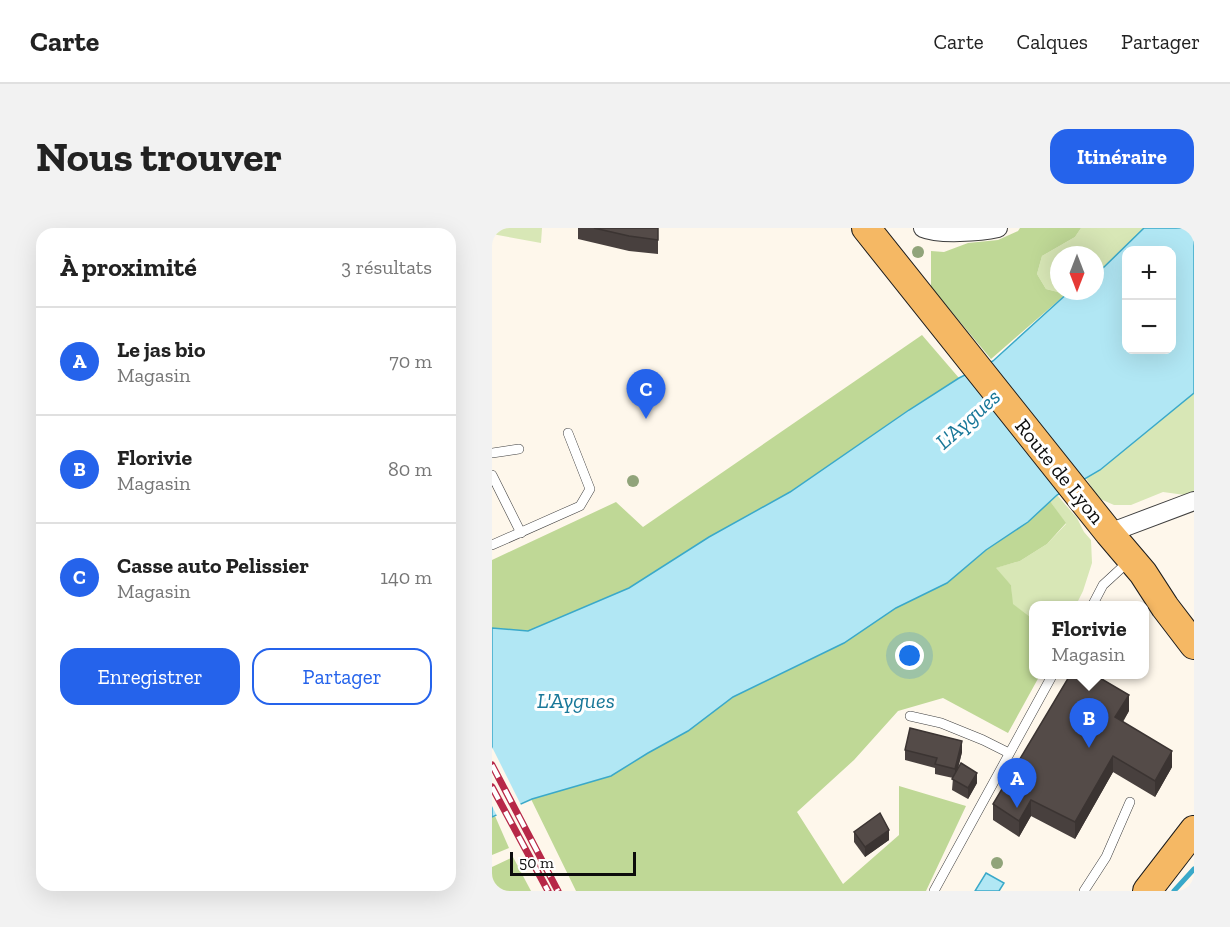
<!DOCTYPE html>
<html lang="fr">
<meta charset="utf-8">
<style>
:root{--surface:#fff;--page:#f2f2f2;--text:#222;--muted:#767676;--line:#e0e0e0;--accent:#2563eb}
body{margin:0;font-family:"Zilla Slab",serif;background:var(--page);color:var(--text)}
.controls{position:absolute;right:18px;top:18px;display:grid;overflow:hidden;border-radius:12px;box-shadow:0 6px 24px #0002}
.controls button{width:54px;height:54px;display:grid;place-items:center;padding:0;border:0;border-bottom:2px solid var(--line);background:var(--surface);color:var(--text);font:30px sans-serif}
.compass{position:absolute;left:558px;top:18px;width:54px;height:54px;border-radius:50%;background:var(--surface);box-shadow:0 6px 24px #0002;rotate:180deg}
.scale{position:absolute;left:18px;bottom:15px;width:126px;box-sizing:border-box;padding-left:6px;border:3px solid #0c0c0c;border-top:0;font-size:16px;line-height:21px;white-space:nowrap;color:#0c0c0c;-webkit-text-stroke:4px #fff;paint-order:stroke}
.you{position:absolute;left:418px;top:428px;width:21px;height:21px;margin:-15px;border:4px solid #fff;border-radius:50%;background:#1a73e8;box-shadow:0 0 0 9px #1a73e833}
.badge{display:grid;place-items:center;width:39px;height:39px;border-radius:50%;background:var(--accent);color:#fff;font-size:20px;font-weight:700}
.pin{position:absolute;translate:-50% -50px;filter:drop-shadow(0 2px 3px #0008)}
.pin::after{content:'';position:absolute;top:32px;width:21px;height:18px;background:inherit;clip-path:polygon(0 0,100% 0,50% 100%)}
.popup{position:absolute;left:537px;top:373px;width:120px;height:78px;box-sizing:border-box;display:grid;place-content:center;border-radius:12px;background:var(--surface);filter:drop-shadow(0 2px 4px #0005);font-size:20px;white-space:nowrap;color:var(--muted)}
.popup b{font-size:22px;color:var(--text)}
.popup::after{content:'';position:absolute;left:50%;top:100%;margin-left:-12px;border:12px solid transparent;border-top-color:var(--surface)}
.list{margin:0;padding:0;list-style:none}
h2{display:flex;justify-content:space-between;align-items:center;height:78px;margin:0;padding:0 24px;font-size:26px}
h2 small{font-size:20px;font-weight:400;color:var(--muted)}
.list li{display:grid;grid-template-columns:39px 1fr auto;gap:18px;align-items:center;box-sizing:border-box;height:108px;padding:0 24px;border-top:2px solid var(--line)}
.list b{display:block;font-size:22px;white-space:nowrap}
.list p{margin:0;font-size:20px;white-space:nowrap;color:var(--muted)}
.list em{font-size:20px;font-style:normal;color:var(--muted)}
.actions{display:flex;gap:12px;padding:18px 24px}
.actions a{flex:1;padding:14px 0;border:2px solid var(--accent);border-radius:18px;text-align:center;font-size:21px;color:var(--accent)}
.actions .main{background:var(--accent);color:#fff}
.map{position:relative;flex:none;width:702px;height:663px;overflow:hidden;border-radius:18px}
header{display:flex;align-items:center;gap:36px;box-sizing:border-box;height:84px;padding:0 30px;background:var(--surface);border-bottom:2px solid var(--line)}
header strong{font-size:28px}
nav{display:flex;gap:33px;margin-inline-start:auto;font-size:21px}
.intro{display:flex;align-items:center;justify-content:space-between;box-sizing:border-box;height:144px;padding:0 36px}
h1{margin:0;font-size:42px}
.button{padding:15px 27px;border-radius:18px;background:var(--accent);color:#fff;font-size:21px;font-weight:700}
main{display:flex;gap:36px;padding:0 36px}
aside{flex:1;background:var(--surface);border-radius:18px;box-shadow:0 6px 24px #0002}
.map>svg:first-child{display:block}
.green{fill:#d8e7b6}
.forest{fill:#bfd896}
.water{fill:#b1e7f4;stroke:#3aa9c9;stroke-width:1.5;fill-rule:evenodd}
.pier{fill:#fef7eb}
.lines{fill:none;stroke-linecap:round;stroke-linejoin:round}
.stream{stroke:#3aa9c9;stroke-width:5}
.service-casing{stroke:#3f3f3f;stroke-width:10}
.minor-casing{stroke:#3f3f3f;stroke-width:20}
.primary-casing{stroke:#1d1d1d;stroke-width:30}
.service{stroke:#fff;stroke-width:9}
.minor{stroke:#fff;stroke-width:18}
.primary{stroke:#f5b864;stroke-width:28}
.rail-casing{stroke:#b72848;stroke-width:7}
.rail{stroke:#fff;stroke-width:4.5;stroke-dasharray:14;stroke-linecap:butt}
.tree{fill:#91a47a}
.wall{fill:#48403e}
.shaded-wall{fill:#3b3432}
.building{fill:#544b48;stroke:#3b3432;stroke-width:1.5}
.labels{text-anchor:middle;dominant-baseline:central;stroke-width:6;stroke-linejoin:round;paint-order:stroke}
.street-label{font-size:21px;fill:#0c0c0c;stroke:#fff}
.water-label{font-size:22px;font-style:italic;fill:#197899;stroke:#fff}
</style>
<header>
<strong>Carte</strong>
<nav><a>Carte</a><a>Calques</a><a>Partager</a></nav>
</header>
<div class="intro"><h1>Nous trouver</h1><a class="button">Itinéraire</a></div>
<main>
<aside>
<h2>À proximité<small>3 résultats</small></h2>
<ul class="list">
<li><span class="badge">A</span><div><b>Le jas bio</b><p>Magasin</p></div><em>70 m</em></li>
<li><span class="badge">B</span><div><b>Florivie</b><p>Magasin</p></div><em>80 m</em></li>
<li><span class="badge">C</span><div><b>Casse auto Pelissier</b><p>Magasin</p></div><em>140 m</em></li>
</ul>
<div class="actions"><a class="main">Enregistrer</a><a>Partager</a></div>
</aside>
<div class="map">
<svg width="702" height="663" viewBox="0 0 702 663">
<rect width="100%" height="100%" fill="#fef7eb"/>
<g class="green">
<polygon points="0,0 50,0 49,15 0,6"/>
<polygon points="589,0 652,0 610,41 603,45 603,27 567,27 567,63 578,63 574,66 554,61 545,46 550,28 583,9"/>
<polygon points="702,165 702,264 693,267 671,264 639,277 622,277 606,270 594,250 608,242"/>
<polygon points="565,267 585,290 592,304 599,312 600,335 591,363 584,377 542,378 541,391 520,376 519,357 503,340 528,333 555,316 574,296 558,273"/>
</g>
<g class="forest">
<polygon points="528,0 589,0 583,9 550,28 545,46 554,61 574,66 499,131 439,59 439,23 452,24 476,15 506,12 526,3"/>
<polygon points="430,107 467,150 417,182 298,264 217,309 137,360 36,403 0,400 0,332 124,274 151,299"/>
<polygon points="558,273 574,295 555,316 528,333 504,340 519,357 521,376 541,391 542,446 548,447 516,505 451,470 406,483 362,532 305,584 351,656 407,607 407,558 474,578 434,663 84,663 39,571 119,548 156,525 196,503 241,469 352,415 404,380 455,355 494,322 536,294"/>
<polygon points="3,588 17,620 0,627 0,589"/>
<polygon points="21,629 39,663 0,663 0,639"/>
</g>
<g class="water">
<path d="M652 0H702V165L608 242 565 267 536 294 494 322 455 355 404 380 352 415 241 469 196 503 156 525 119 548 40 571 0 589V400L36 403 137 360 217 309 298 264 417 182 467 150 501 133 578 63H603V45L610 41ZM634 22H680V122H634Z"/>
<polygon points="494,645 512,655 507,663 483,663"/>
</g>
<polygon class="pier" points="0,519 30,579 6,590 0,578"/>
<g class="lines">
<polyline class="stream" points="682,663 702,641"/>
<g class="service-casing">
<g id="service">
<polyline points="0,225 27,221"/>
<polyline points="0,247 29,305"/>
<polyline points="0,317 88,278 98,261 76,205"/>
<polyline points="600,378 611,357 636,334"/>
<polyline points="418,488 449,495 491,512 517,525"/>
<polyline points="442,663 561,446"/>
<polyline points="592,663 614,629 638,574"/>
</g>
</g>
<g class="minor-casing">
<g id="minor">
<path d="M431 0C447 7 488 4 506 0"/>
<polyline points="617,305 702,273"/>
</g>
</g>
<g class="primary-casing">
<g id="primary">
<polyline points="374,0 617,305 651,345 673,379 702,417"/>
<polyline points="655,663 702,602"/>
</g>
</g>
<use href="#service" class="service"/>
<use href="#minor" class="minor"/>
<use href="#primary" class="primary"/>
<g class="rail-casing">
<g id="rail">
<polyline points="0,537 66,663"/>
<polyline points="0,559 56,663"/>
</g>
</g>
<use href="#rail" class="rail"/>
</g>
<g class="tree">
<circle cx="426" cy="24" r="6"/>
<circle cx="141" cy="253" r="6"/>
<circle cx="505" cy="635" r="6"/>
</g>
<g class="wall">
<polygon points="86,0 166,0 166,26 137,23 86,11"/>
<polygon points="637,483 631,494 680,539 663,569 621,544 583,611 539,588 527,609 501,592 501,576"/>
<polygon points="413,522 470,524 466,541 485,555 476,571 460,562 461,550 443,546 443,540 413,532"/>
<polygon points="362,604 397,612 373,629 362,614"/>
</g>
<g class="shaded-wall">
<polygon points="637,467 637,483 623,505 623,489"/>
<polygon points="470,513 470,524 463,551 463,541"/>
<polygon points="680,523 680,539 663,569 663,553"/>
<polygon points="621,528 621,544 583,611 583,594"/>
<polygon points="485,545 485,555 476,571 476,560"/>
<polygon points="539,572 539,588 527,609 527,593"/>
<polygon points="397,602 397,612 373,629 373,619"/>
</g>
<g class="building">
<polygon points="102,0 166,0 166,12 137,8"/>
<polygon points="578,447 603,447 637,467 623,489 680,523 663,553 621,528 583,594 539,572 527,593 501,576"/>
<polygon points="418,500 470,513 463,541 443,536 445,530 413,522"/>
<polygon points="469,535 485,545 476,560 460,551"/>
<polygon points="388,585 397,602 373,619 362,604"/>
</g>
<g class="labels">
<g class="street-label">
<text transform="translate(568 243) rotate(51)">Route de Lyon</text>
</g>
<g class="water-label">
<text transform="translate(476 191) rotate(-42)">L'Aygues</text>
<text x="84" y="472">L'Aygues</text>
</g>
</g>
</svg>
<div class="controls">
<button>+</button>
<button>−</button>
</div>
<svg class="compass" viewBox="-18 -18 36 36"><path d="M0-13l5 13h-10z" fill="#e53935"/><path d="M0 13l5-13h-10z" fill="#767676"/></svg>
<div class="scale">50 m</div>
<div class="you"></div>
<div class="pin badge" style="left:525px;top:580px">A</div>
<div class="pin badge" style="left:597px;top:520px">B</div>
<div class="popup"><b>Florivie</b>Magasin</div>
<div class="pin badge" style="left:154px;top:191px">C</div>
</div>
</main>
